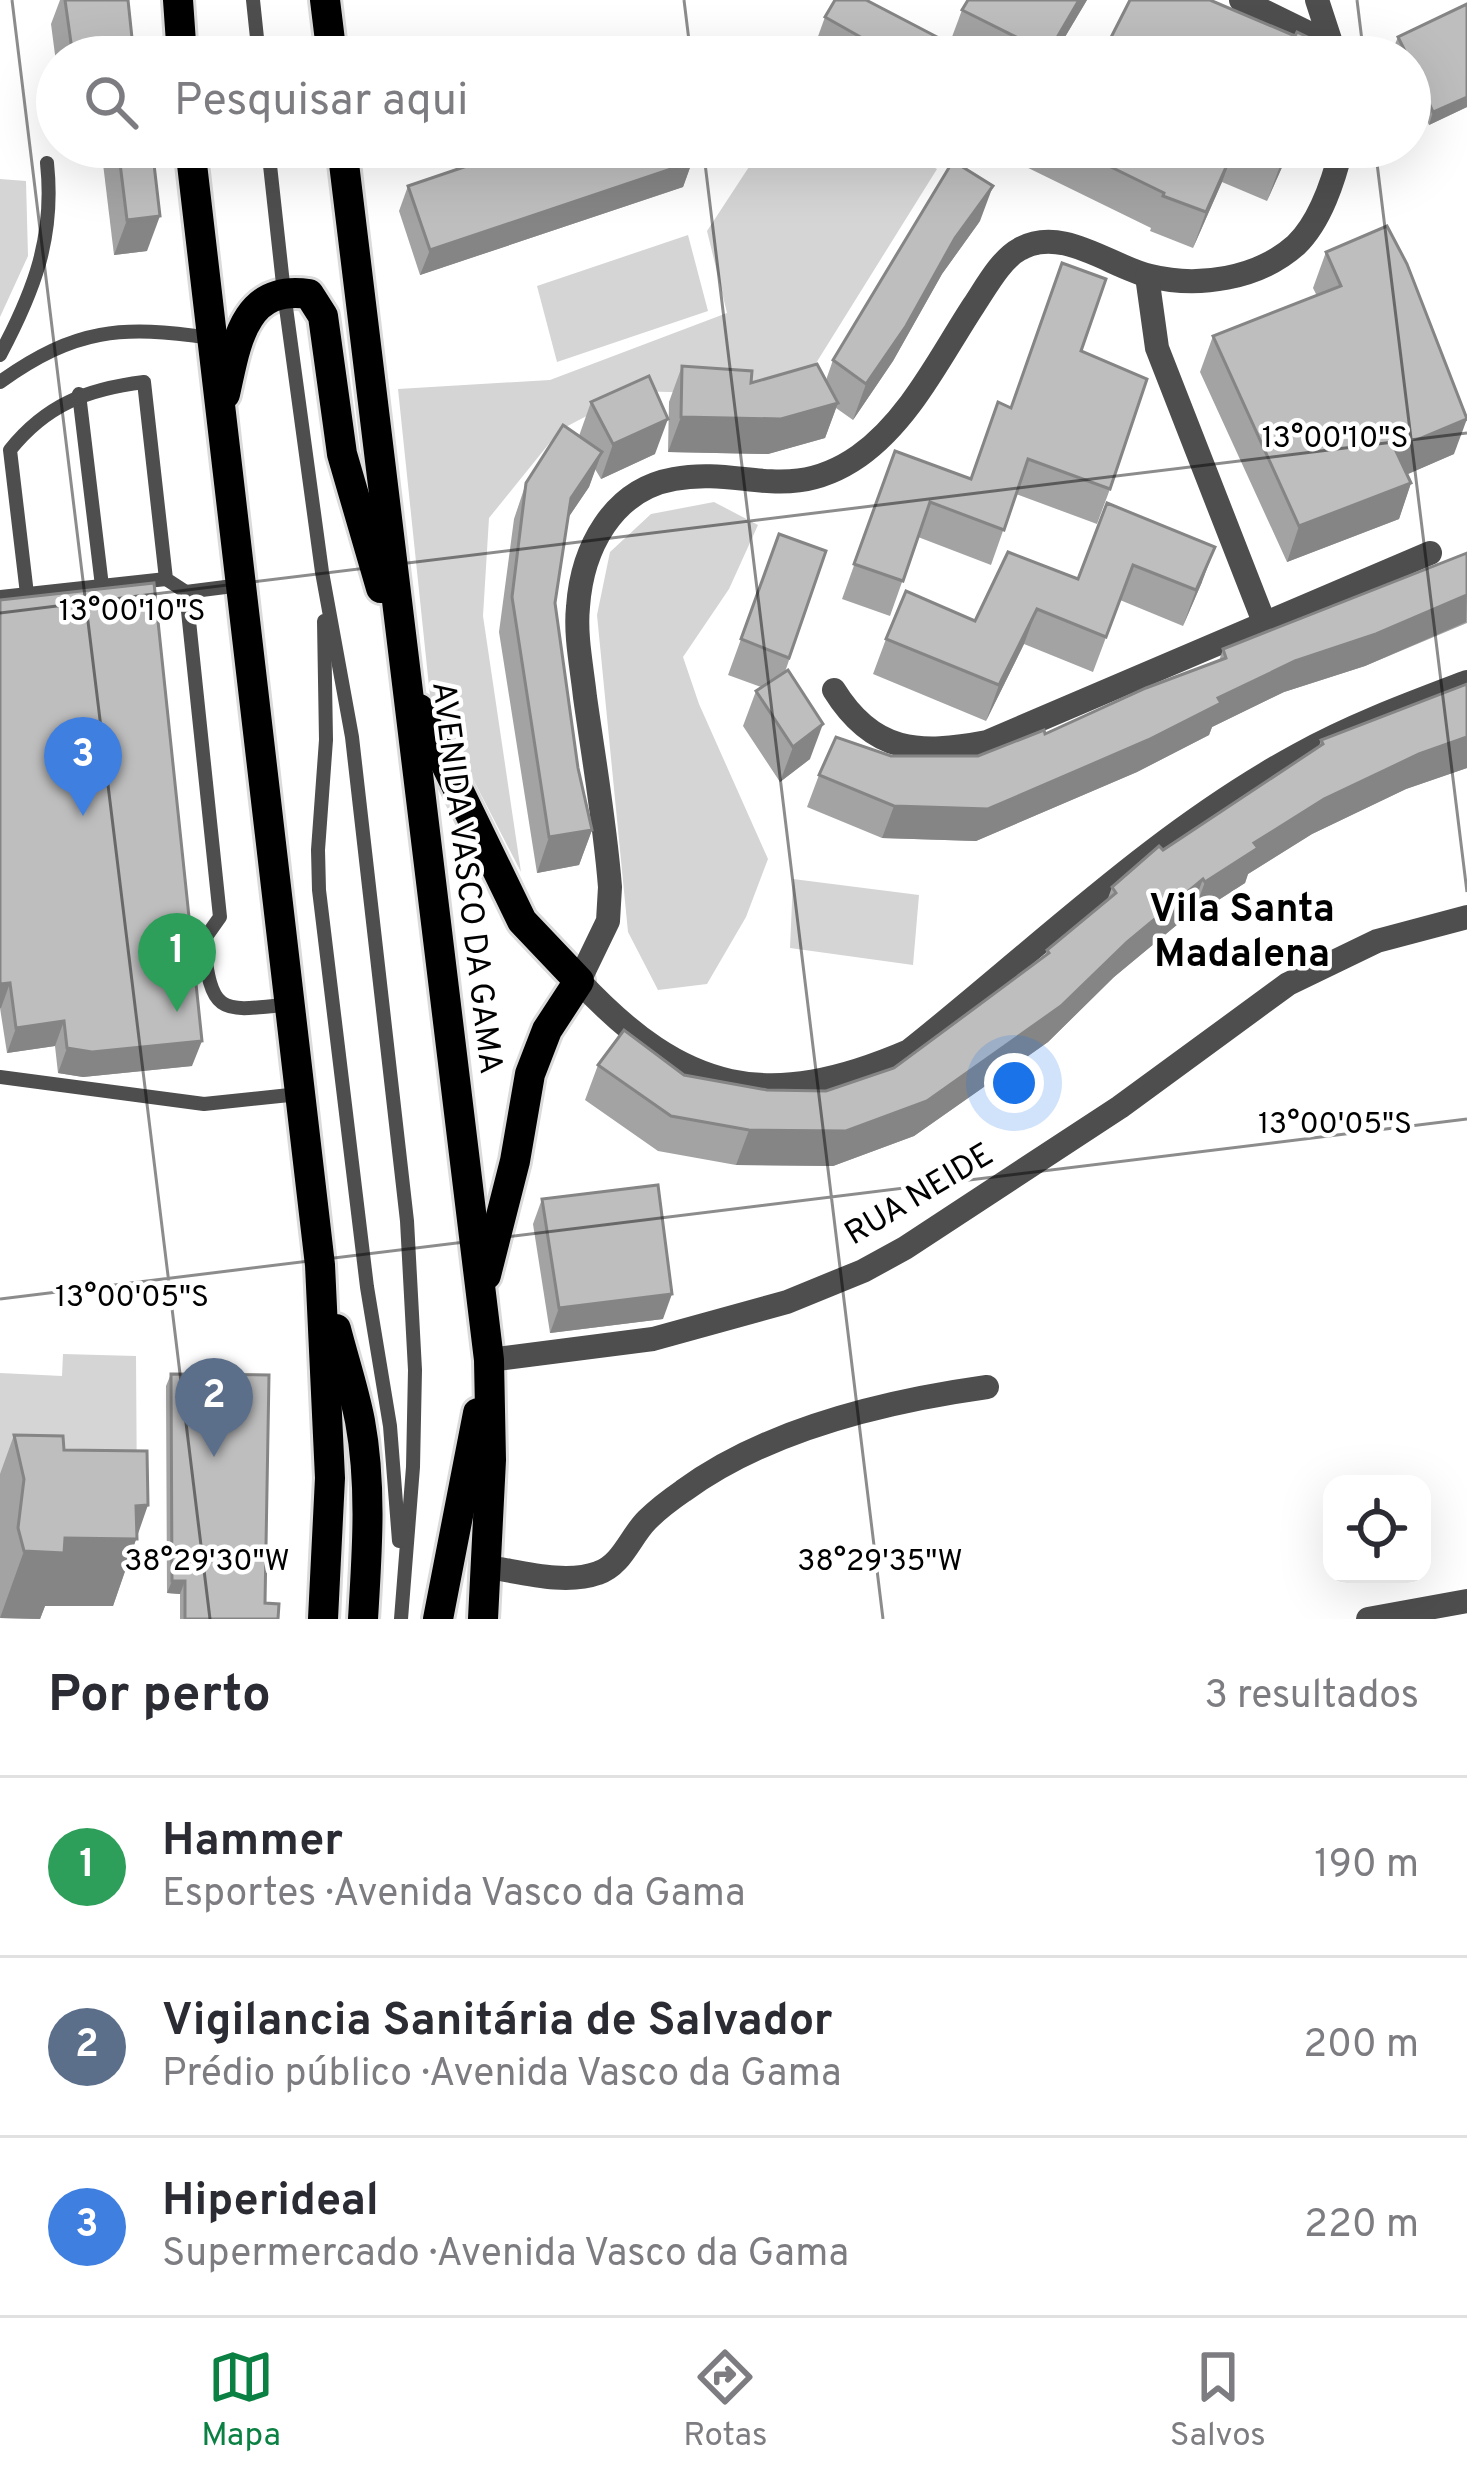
<!DOCTYPE html>
<html lang="pt">
<meta charset="utf-8">
<style>
:root{--surface:#fff;--page:#f7f7f7;--text:#2b2b33;--muted:#7c7c81;--line:#e1e1e2;--accent:#0b8043}
body{margin:0;font-family:Overpass,sans-serif;background:var(--page);color:var(--text)}
.controls{position:absolute;right:36px;bottom:36px;display:grid;overflow:hidden;border-radius:24px;box-shadow:0 12px 48px #0002}
.controls button{width:108px;height:108px;display:grid;place-items:center;padding:0;border:0;border-bottom:3px solid var(--line);background:var(--surface);color:var(--text);font:60px sans-serif}
.you{position:absolute;left:1014px;top:1083px;width:42px;height:42px;margin:-30px;border:9px solid #fff;border-radius:50%;background:#1a73e8;box-shadow:0 0 0 18px #1a73e833}
.badge{display:grid;place-items:center;width:78px;height:78px;border-radius:50%;background:var(--accent);color:#fff;font-size:39px;font-weight:700}
.pin{position:absolute;translate:-50% -99px;filter:drop-shadow(0 3px 6px #0008)}
.pin::after{content:'';position:absolute;top:63px;width:42px;height:36px;background:inherit;clip-path:polygon(0 0,100% 0,50% 100%)}
.list{margin:0;padding:0;list-style:none}
h2{display:flex;justify-content:space-between;align-items:center;height:156px;margin:0;padding:0 48px;font-size:51px}
h2 small{font-size:39px;font-weight:400;color:var(--muted)}
.list li{display:grid;grid-template-columns:78px 1fr auto;gap:36px;align-items:center;box-sizing:border-box;height:180px;padding:0 48px;border-top:3px solid var(--line)}
.list b{display:block;font-size:45px;white-space:nowrap}
.list p{margin:0;font-size:39px;white-space:nowrap;color:var(--muted)}
.list em{font-size:39px;font-style:normal;color:var(--muted)}
.icon{flex:none;width:66px;height:66px;fill:none;stroke:currentColor;stroke-width:2;stroke-linecap:round;stroke-linejoin:round}
.map{position:relative;flex:none;width:1467px;height:1619px;overflow:hidden}
.search{position:absolute;background:var(--surface);box-shadow:0 12px 48px #0002;left:36px;right:36px;top:36px;height:132px;display:flex;align-items:center;gap:30px;box-sizing:border-box;padding:0 42px;border-radius:66px;color:var(--muted);font-size:45px}
.sheet{height:696px;background:var(--surface)}
nav{display:flex;justify-content:space-around;align-items:center;box-sizing:border-box;height:168px;border-top:3px solid var(--line);background:var(--surface);font-size:33px;color:var(--muted)}
nav a{display:grid;justify-items:center;gap:6px}
nav .on{color:var(--accent)}
.map>svg:first-child{display:block}
.green{fill:#d5d5d5}
.lines{fill:none;stroke-linecap:round;stroke-linejoin:round}
.primary-casing{stroke:#dbdbdb;stroke-width:36}
.service{stroke:#4e4e4e;stroke-width:14}
.minor{stroke:#4e4e4e;stroke-width:24}
.primary{stroke:#000;stroke-width:30}
.wall{fill:#a3a3a3}
.shaded-wall{fill:#858585}
.building{fill:#bebebe;stroke:#858585;stroke-width:3}
.ticks{fill:none;stroke:#000;stroke-width:3;stroke-opacity:0.45}
.labels{text-anchor:middle;dominant-baseline:central;stroke-width:9;stroke-linejoin:round;paint-order:stroke}
.street-label{font-size:33px;fill:#000;stroke:#fff}
.quarter-label{font-size:39px;font-weight:bold;fill:#000;stroke:#fff}
.ticks-label{font-size:30px;text-anchor:middle;fill:#000;stroke:#fff;stroke-width:9;stroke-linejoin:round;paint-order:stroke}
</style>
<div class="map">
<svg width="1467" height="1619" viewBox="0 0 1467 1619">
<rect width="100%" height="100%" fill="#fff"/>
<g class="green">
<polygon points="762,147 896,147 937,169 813,368 738,394 634,391 560,430 489,518 483,616 521,872 430,696 398,389 550,380 727,313 707,231"/>
<polygon points="0,179 26,181 28,256 0,317"/>
<polygon points="688,235 708,311 557,362 537,286"/>
<polygon points="714,502 758,525 729,589 683,657 699,704 768,859 746,917 707,984 658,990 628,932 597,615 610,552 651,514"/>
<polygon points="793,879 919,895 913,965 790,948"/>
<polygon points="63,1354 136,1356 137,1506 0,1502 0,1373 62,1376"/>
</g>
<g class="lines">
<g class="primary-casing">
<g id="primary">
<polyline points="178,0 182,57"/>
<polyline points="325,0 332,57"/>
<polyline points="190,147 320,1265 330,1478 323,1619"/>
<polyline points="342,147 489,1360 491,1460 483,1619"/>
<path d="M225 394C236 345 243 284 309 294L323 316 342 454 381 588"/>
<polyline points="419,709 522,921 579,981 547,1030 530,1074 515,1161 486,1275"/>
<path d="M336 1329C344 1360 354 1390 360 1421 372 1486 367 1553 363 1619"/>
<polyline points="438,1619 478,1413"/>
</g>
</g>
<g class="service">
<polyline points="253,0 259,57"/>
<polyline points="268,147 284,293 322,572 352,737 407,1221 415,1370 413,1467 401,1619"/>
<path d="M0 355C34 291 55 237 47 163"/>
<path d="M0 382C76 328 121 325 211 338"/>
<polyline points="79,394 102,586"/>
<path d="M241 585 186 592 220 917 203 941C212 1016 219 1012 290 1004"/>
<path d="M27 594 10 450C46 405 87 389 144 382L166 579 186 592"/>
<polyline points="0,597 166,579"/>
<polyline points="324,621 326,740 318,850 319,890 367,1287 390,1426 399,1541"/>
<polyline points="0,1077 204,1104 299,1094"/>
</g>
<g class="minor">
<polyline points="1241,0 1331,44"/>
<polyline points="1317,0 1333,49"/>
<path d="M1342 147C1334 179 1321 221 1296 245 1258 279 1198 288 1150 276 1111 267 1062 225 1020 249 1001 259 986 287 974 305 941 355 910 420 859 456 789 505 742 466 674 479 612 490 582 549 578 607 575 636 582 668 585 697 594 761 605 823 610 887L608 921 579 981C684 1093 767 1112 909 1051 1036 950 1155 833 1298 755 1352 725 1409 704 1467 682"/>
<polyline points="1147,276 1157,348 1264,622"/>
<path d="M834 690C873 753 919 755 987 742L1430 553"/>
<polyline points="489,1360 653,1339 787,1302 863,1271 905,1248 1120,1107 1288,984 1377,941 1467,917"/>
<path d="M488 1567C521 1572 565 1585 598 1573 622 1565 630 1537 647 1520 658 1509 670 1500 683 1491 766 1430 887 1401 987 1387"/>
<polyline points="1368,1619 1467,1601"/>
</g>
<use href="#primary" class="primary"/>
</g>
<g class="wall">
<polygon points="60,0 128,0 134,57 57,57 57,70 51,24"/>
<polygon points="968,0 1087,0 1053,57 973,57 949,45 962,10"/>
<polygon points="825,17 932,57 820,57 812,53"/>
<polygon points="1398,37 1467,107 1429,125 1410,85 1410,57 1397,57 1393,49"/>
<polygon points="101,147 152,147 147,251 114,255"/>
<polygon points="1021,147 1291,147 1267,201 1222,182 1193,248 1150,231 1151,228 1016,162"/>
<polygon points="692,162 683,187 420,275 399,211 408,186"/>
<polygon points="980,221 942,274 893,361 853,420 836,408 825,438 768,454 668,452 669,402 682,366 751,383 826,380 833,360"/>
<polygon points="1326,252 1454,454 1407,474 1411,483 1399,519 1287,562 1200,372 1213,336 1317,296 1313,288"/>
<polygon points="1081,351 1110,489 1097,524 1016,494 991,565 918,537 890,616 842,599 895,451 970,479 1011,407"/>
<polygon points="591,402 655,454 601,479 595,469 589,487 567,519 555,603 578,768 592,830 579,865 537,873 499,632 514,519 526,483 579,436"/>
<polygon points="1107,503 1202,582 1183,626 1120,600 1093,672 1024,644 986,721 873,674 886,639 975,621 1078,579"/>
<polygon points="779,534 826,551 785,672 810,759 780,782 743,726 756,691 761,687 728,675"/>
<polygon points="1467,553 1467,623 1365,666 1284,692 1212,727 1209,735 1137,772 976,841 882,838 807,807 819,775 891,756 978,756 1045,734 1219,661 1223,649"/>
<polygon points="0,600 192,1066 83,1077 58,1073 55,1046 7,1053 0,1008"/>
<polygon points="1467,684 1467,768 1406,789 1312,834 1248,874 1245,883 1192,917 1190,914 1114,977 1048,1042 914,1136 833,1166 736,1165 658,1151 585,1100 598,1065 684,1075 767,1090 826,1091 894,1068 1044,957 1047,950 1107,901 1112,887 1163,850 1319,746 1321,740"/>
<polygon points="542,1199 663,1319 550,1333 533,1224"/>
<polygon points="171,1374 265,1603 278,1619 180,1619 180,1594 167,1593 166,1386"/>
<polygon points="14,1435 64,1450 137,1536 113,1606 45,1606 40,1619 0,1618 0,1474"/>
</g>
<g class="shaded-wall">
<polygon points="1079,0 1087,0 1053,57 1046,57"/>
<polygon points="1467,97 1467,107 1429,125 1433,112"/>
<polygon points="1235,147 1222,182 1193,248 1206,212"/>
<polygon points="1288,147 1291,147 1267,201 1280,166"/>
<polygon points="692,162 683,187 420,275 430,250"/>
<polygon points="993,186 980,221 942,274 893,361 853,420 866,384 955,238"/>
<polygon points="160,216 147,251 114,255 127,220"/>
<polygon points="838,403 825,438 768,454 668,452 681,417"/>
<polygon points="668,419 655,454 601,479 613,444"/>
<polygon points="1467,419 1454,454 1383,485 1395,449"/>
<polygon points="602,452 589,487 558,533 571,498"/>
<polygon points="1411,483 1399,519 1287,562 1299,526"/>
<polygon points="1215,547 1202,582 1183,626 1196,590"/>
<polygon points="1467,595 1466,622 1365,666 1284,692 1212,727 1209,735 1137,772 976,841 882,838 894,806 1218,698 1295,661"/>
<polygon points="1037,609 1024,644 986,721 999,685"/>
<polygon points="823,724 810,759 780,782 793,747"/>
<polygon points="1467,737 1467,768 1406,789 1312,834 1248,874 1245,883 1192,917 1205,882 1254,843 1324,799 1419,754"/>
<polygon points="592,830 579,865 537,873 549,837"/>
<polygon points="1203,879 1190,914 1114,977 1048,1042 914,1136 833,1166 736,1165 749,1130 927,1101 1127,942"/>
<polygon points="10,983 1,1008 0,1008 0,984"/>
<polygon points="64,1021 55,1046 7,1053 16,1028"/>
<polygon points="202,1041 192,1066 83,1077 58,1073 67,1048"/>
<polygon points="672,1294 663,1319 550,1333 559,1308"/>
<polygon points="148,1505 113,1606 45,1606 40,1619 0,1618 24,1551 65,1538 136,1506"/>
<polygon points="172,1581 185,1581 180,1594 167,1593"/>
</g>
<g class="building">
<polygon points="65,0 128,0 134,57 73,57"/>
<polygon points="835,0 866,0 939,38 928,57 896,57 825,17"/>
<polygon points="968,0 1079,0 1048,53 962,10"/>
<polygon points="1130,0 1210,0 1295,36 1297,32 1332,49 1328,57 1101,57"/>
<polygon points="1467,4 1467,97 1433,112 1410,62 1410,57 1408,57 1398,37"/>
<polygon points="118,147 152,147 160,216 127,220"/>
<polygon points="523,147 687,147 692,162 430,250 408,186"/>
<polygon points="1070,147 1288,147 1280,166 1235,147 1206,212 1163,196 1164,193"/>
<polygon points="953,161 993,186 955,238 906,326 866,384 833,360"/>
<polygon points="1387,226 1407,264 1467,419 1395,449 1411,483 1299,526 1213,336 1341,286 1326,252"/>
<polygon points="1062,263 1106,279 1081,351 1147,379 1110,489 1028,459 1004,530 930,502 903,581 854,564 895,451 971,479 998,402 1011,408"/>
<polygon points="817,364 838,403 781,419 681,417 682,366 752,371 751,383"/>
<polygon points="649,376 668,419 613,444 591,402"/>
<polygon points="563,425 602,452 571,498 555,603 578,768 592,830 549,837 512,597 526,483"/>
<polygon points="1107,503 1215,547 1196,590 1133,565 1106,637 1037,609 999,685 886,639 906,591 975,621 1008,552 1078,579"/>
<polygon points="779,534 826,551 789,658 741,639"/>
<polygon points="1467,553 1467,595 1376,634 1295,661 1218,698 1221,703 1148,740 988,809 894,806 819,775 836,737 891,756 978,756 1044,730 1045,734 1146,688 1226,658 1223,649"/>
<polygon points="154,583 202,1041 92,1052 67,1048 64,1021 16,1028 10,983 0,984 0,600"/>
<polygon points="788,670 823,724 793,747 756,691"/>
<polygon points="1467,684 1467,737 1419,754 1324,799 1254,843 1258,848 1205,882 1203,879 1127,942 1061,1006 927,1101 846,1131 749,1130 671,1116 598,1065 624,1030 684,1075 767,1090 826,1091 894,1068 1049,953 1047,950 1116,893 1112,887 1159,846 1163,850 1323,744 1321,740"/>
<polygon points="658,1185 672,1294 559,1308 542,1199"/>
<polygon points="171,1374 269,1375 265,1603 279,1604 278,1619 185,1619 185,1581 172,1581"/>
<polygon points="14,1435 63,1436 64,1450 147,1451 148,1505 136,1506 137,1539 65,1538 64,1553 24,1551 18,1528 24,1479"/>
</g>
<path class="ticks" d="M12 0 210 1619M684 0 691 57M1357 0 1364 57M703 147 883 1619M1375 147 1467 892M0 613 1467 433M0 1299 1467 1119"/>
<g class="labels">
<g class="street-label">
<text transform="translate(465 878) rotate(83)">AVENIDA VASCO DA GAMA</text>
<text transform="translate(920 1196) rotate(-31)">RUA NEIDE</text>
</g>
<g class="quarter-label">
<text x="1242" y="911">Vila Santa<tspan x="1242" dy="45">Madalena</tspan></text>
</g>
</g>
<g class="ticks-label">
<text x="1335" y="447">13°00'10"S</text>
<text x="132" y="620">13°00'10"S</text>
<text x="1335" y="1133">13°00'05"S</text>
<text x="132" y="1306">13°00'05"S</text>
<text x="207" y="1570">38°29'30"W</text>
<text x="880" y="1570">38°29'35"W</text>
</g>
</svg>
<div class="controls">
<button><svg class="icon" aria-label="locate" viewBox="0 0 24 24"><circle cx="12" cy="12" r="6"/><path d="M12 2v4M12 18v4M2 12h4M18 12h4"/></svg></button>
</div>
<div class="you"></div>
<div class="pin badge" style="left:177px;top:1012px;background:#2e9e5b">1</div>
<div class="pin badge" style="left:214px;top:1457px;background:#5c6f8a">2</div>
<div class="pin badge" style="left:83px;top:816px;background:#3f7fe0">3</div>
<div class="search"><svg class="icon" aria-label="search" viewBox="0 0 24 24"><circle cx="10" cy="10" r="6"/><path d="M15 15l6 6"/></svg>Pesquisar aqui</div>
</div>
<section class="sheet">
<h2>Por perto<small>3 resultados</small></h2>
<ul class="list">
<li><span class="badge" style="background:#2e9e5b">1</span><div><b>Hammer</b><p>Esportes · Avenida Vasco da Gama</p></div><em>190 m</em></li>
<li><span class="badge" style="background:#5c6f8a">2</span><div><b>Vigilancia Sanitária de Salvador</b><p>Prédio público · Avenida Vasco da Gama</p></div><em>200 m</em></li>
<li><span class="badge" style="background:#3f7fe0">3</span><div><b>Hiperideal</b><p>Supermercado · Avenida Vasco da Gama</p></div><em>220 m</em></li>
</ul>
</section>
<nav>
<a class="on"><svg class="icon" aria-label="map" viewBox="0 0 24 24"><path d="M3 6l6-2 6 2 6-2v14l-6 2-6-2-6 2zM9 4v14M15 6v14"/></svg>Mapa</a>
<a><svg class="icon" aria-label="directions" viewBox="0 0 24 24"><path d="M12 3l9 9-9 9-9-9zM9 14v-3h6M13 9l2 2-2 2"/></svg>Rotas</a>
<a><svg class="icon" aria-label="saved" viewBox="0 0 24 24"><path d="M7 4h10v16l-5-4-5 4z"/></svg>Salvos</a>
</nav>
